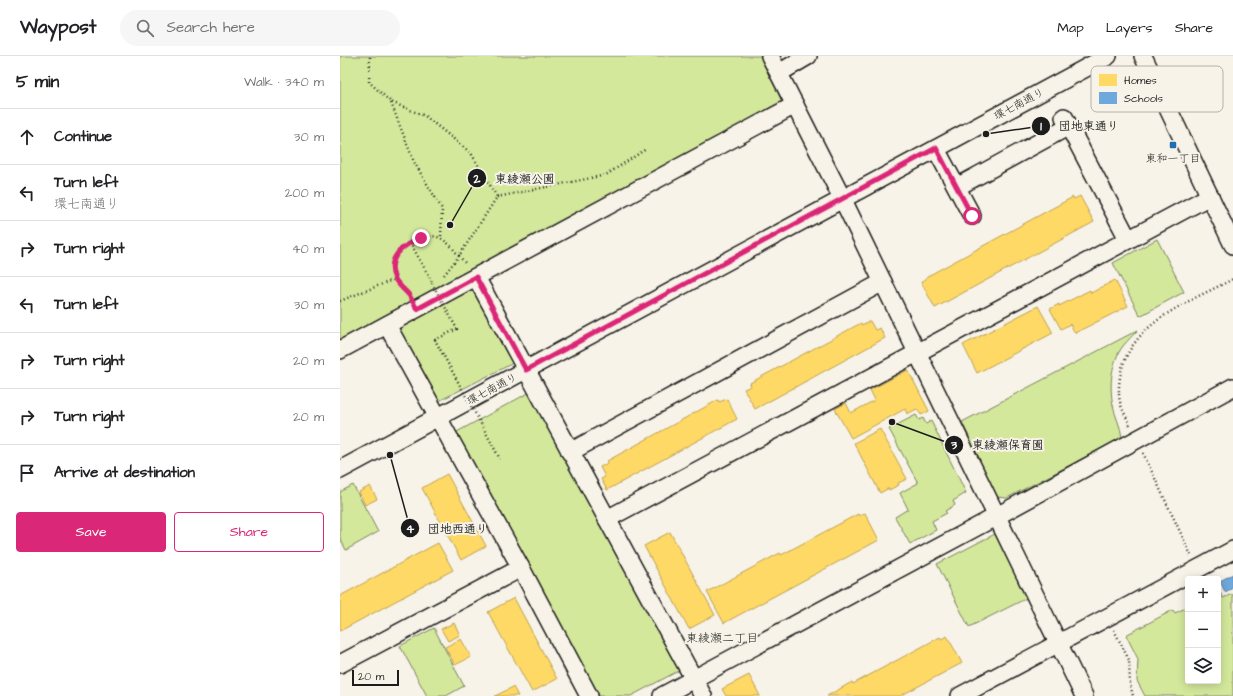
<!DOCTYPE html>
<meta charset="utf-8">
<style>
:root{--surface:#fff;--page:#f6f6f6;--text:#202124;--muted:#757577;--line:#e0e0e0;--accent:#db2777}
body{margin:0;font-family:"Architects Daughter","Klee One",sans-serif;background:var(--page);color:var(--text)}
.controls{position:absolute;right:12px;bottom:12px;display:grid;overflow:hidden;border-radius:4px;box-shadow:0 2px 10px #0003}
.controls button{width:36px;height:36px;display:grid;place-items:center;padding:0;border:0;border-bottom:1px solid var(--line);background:var(--surface);color:var(--text);font:20px sans-serif}
.scale{position:absolute;left:12px;bottom:10px;width:47px;box-sizing:border-box;padding-left:4px;border:2px solid #1c1c1c;border-top:0;font-size:11px;line-height:14px;white-space:nowrap;color:#1c1c1c;-webkit-text-stroke:3px #f7f3e8;paint-order:stroke}
.stop{position:absolute;width:12px;height:12px;margin:-9px;border:3px solid #db2777;border-radius:50%;background:#fff}
.stop.end{background:#db2777;border-color:#fff;box-shadow:0 1px 4px #0008}
.list{margin:0;padding:0;list-style:none}
h2{display:flex;justify-content:space-between;align-items:center;height:52px;margin:0;padding:0 16px;font-size:17px}
h2 small{font-size:13px;font-weight:400;color:var(--muted)}
.list li{display:grid;grid-template-columns:26px 1fr auto;gap:12px;align-items:center;box-sizing:border-box;height:56px;padding:0 16px;border-top:1px solid var(--line)}
.list b{display:block;font-size:15px;white-space:nowrap}
.list p{margin:0;font-size:13px;white-space:nowrap;color:var(--muted)}
.list em{font-size:13px;font-style:normal;color:var(--muted)}
.actions{display:flex;gap:8px;padding:12px 16px}
.actions a{flex:1;padding:9px 0;border:1px solid var(--accent);border-radius:4px;text-align:center;font-size:14px;color:var(--accent)}
.actions .main{background:var(--accent);color:#fff}
.icon{flex:none;width:22px;height:22px;fill:none;stroke:currentColor;stroke-width:2;stroke-linecap:round;stroke-linejoin:round}
.map{position:relative;flex:none;width:893px;height:640px;overflow:hidden}
header{display:flex;align-items:center;gap:24px;box-sizing:border-box;height:56px;padding:0 20px;background:var(--surface);border-bottom:1px solid var(--line)}
header strong{font-size:19px}
nav{display:flex;gap:22px;margin-inline-start:auto;font-size:14px}
.search{width:280px;height:36px;background:var(--page);display:flex;align-items:center;gap:10px;box-sizing:border-box;padding:0 14px;border-radius:22px;color:var(--muted);font-size:15px}
main{display:flex}
aside{flex:1;background:var(--surface)}
.map>svg:first-child{display:block}
.green{fill:#d4e89c;stroke:#78825c}
.homes{fill:#ffd966;stroke:#bba050}
.schools{fill:#6fa8dc;stroke:#567ea2}
.lines{fill:none;stroke-linecap:round;stroke-linejoin:round}
.minor-casing{stroke:#1c1c1c;stroke-width:20}
.path{stroke:#1c1c1c;stroke-width:2.5;stroke-dasharray:1 3;stroke-linecap:butt}
.minor{stroke:#f7f3e8;stroke-width:17}
.path-bridge{stroke:#1c1c1c;stroke-width:2.5;stroke-dasharray:1 3;stroke-linecap:butt}
.route{stroke:#db2777;stroke-width:5}
.poi-dot{fill:#1f6fb2;stroke:#f7f3e8;stroke-width:1.5}
.labels{text-anchor:middle;dominant-baseline:central;stroke-width:4;stroke-linejoin:round;paint-order:stroke}
.street-label{font-size:11px;fill:#1c1c1c;stroke:#f7f3e8}
.poi-label{font-size:11px;fill:#1c1c1c;stroke:#f7f3e8}
.neighbourhood-label{font-size:12px;fill:#1c1c1c;stroke:#f7f3e8}
.key{fill:#f7f3e8;stroke:#b5b2ab;stroke-width:1}
.key-label{font-size:11px;fill:#1c1c1c}
.leader{fill:none;stroke:#1c1c1c;stroke-width:1.5}
.callout-dot{fill:#1c1c1c;stroke:#f7f3e8;stroke-width:1.5}
.mark-label{font-size:12px;text-anchor:middle;font-weight:bold;fill:#fff}
.callout-label{font-size:12px;text-anchor:middle;font-weight:bold;fill:#1c1c1c;stroke:#f7f3e8;stroke-width:4;stroke-linejoin:round;paint-order:stroke}
</style>
<header>
<strong>Waypost</strong>
<div class="search"><svg class="icon" aria-label="search" viewBox="0 0 24 24"><circle cx="10" cy="10" r="6"/><path d="M15 15l6 6"/></svg>Search here</div>
<nav><a>Map</a><a>Layers</a><a>Share</a></nav>
</header>
<main>
<aside>
<h2>5 min<small>Walk · 340 m</small></h2>
<ul class="list">
<li><svg class="icon" aria-label="ahead" viewBox="0 0 24 24"><path d="M12 20V5M6 11l6-6 6 6"/></svg><div><b>Continue</b></div><em>30 m</em></li>
<li><svg class="icon" aria-label="left" viewBox="0 0 24 24"><path d="M17 20v-9H6M10 6l-5 5 5 5"/></svg><div><b>Turn left</b><p>環七南通り</p></div><em>200 m</em></li>
<li><svg class="icon" aria-label="right" viewBox="0 0 24 24"><path d="M7 20v-9h11M14 6l5 5-5 5"/></svg><div><b>Turn right</b></div><em>40 m</em></li>
<li><svg class="icon" aria-label="left" viewBox="0 0 24 24"><path d="M17 20v-9H6M10 6l-5 5 5 5"/></svg><div><b>Turn left</b></div><em>30 m</em></li>
<li><svg class="icon" aria-label="right" viewBox="0 0 24 24"><path d="M7 20v-9h11M14 6l5 5-5 5"/></svg><div><b>Turn right</b></div><em>20 m</em></li>
<li><svg class="icon" aria-label="right" viewBox="0 0 24 24"><path d="M7 20v-9h11M14 6l5 5-5 5"/></svg><div><b>Turn right</b></div><em>20 m</em></li>
<li><svg class="icon" aria-label="arrive" viewBox="0 0 24 24"><path d="M6 21V4h12l-3 4 3 4H6"/></svg><div><b>Arrive at destination</b></div></li>
</ul>
<div class="actions"><a class="main">Save</a><a>Share</a></div>
</aside>
<div class="map">
<svg width="893" height="640" viewBox="0 0 893 640">
<rect width="100%" height="100%" fill="#f7f3e8"/>
<filter id="ink" filterUnits="userSpaceOnUse"><feTurbulence type="fractalNoise" baseFrequency=".025" numOctaves="2"/><feDisplacementMap in="SourceGraphic" scale="8" xChannelSelector="R" yChannelSelector="G"/><feConvolveMatrix kernelMatrix="1 2 1 2 8 2 1 2 1" color-interpolation-filters="sRGB"/></filter>
<g filter="url(#ink)">
<g class="green">
<polygon points="0,0 420,0 441,43 439,51 0,287"/>
<polygon points="817,183 844,236 800,260 773,207"/>
<polygon points="134,231 175,306 95,347 55,271"/>
<path d="M798 274C793 279 788 284 783 290 771 306 769 330 773 349 775 361 781 370 782 382L667 442 657 441 622 366Z"/>
<polygon points="190,336 340,614 291,640 256,640 115,377"/>
<polygon points="576,359 579,364 583,362 586,368 591,365 626,437 613,445 615,449 605,455 607,457 592,465 596,474 570,488 555,461 568,453 560,437 578,427 549,373"/>
<polygon points="13,429 38,476 6,494 0,482 0,436"/>
<polygon points="655,478 687,542 629,571 597,508"/>
<polygon points="879,535 883,542 892,538 893,540 893,640 805,640 797,625 798,603 786,579 833,554 835,557 848,551 848,625 878,625 878,536"/>
<polygon points="94,572 124,630 106,640 87,640 60,590"/>
</g>
<g class="homes">
<polygon points="740,140 754,166 595,252 581,226 586,223 586,221 733,141 734,143"/>
<polygon points="775,224 788,250 735,277 730,268 721,273 710,253 719,248 719,250 750,234 751,237"/>
<polygon points="698,250 713,277 637,317 623,289"/>
<polygon points="530,265 535,274 540,272 545,282 415,353 404,333 411,330 410,327 521,267 522,269"/>
<polygon points="568,314 589,355 581,359 577,353 567,358 565,353 511,382 495,353 506,347 511,357 535,344 530,334"/>
<polygon points="387,343 397,363 267,434 261,423 265,421 260,411 268,407 267,405 378,344 379,346"/>
<polygon points="540,373 567,423 558,427 559,429 549,434 549,432 540,437 514,387"/>
<polygon points="107,418 146,490 121,504 82,432"/>
<polygon points="30,430 37,443 25,449 19,436"/>
<polygon points="525,457 539,484 384,567 367,536 440,497 441,499 518,458 519,460"/>
<polygon points="330,476 375,559 349,573 304,490"/>
<polygon points="98,487 113,514 0,575 0,540"/>
<polygon points="174,542 217,623 192,636 148,556"/>
<polygon points="114,567 120,579 108,585 101,573"/>
<polygon points="607,580 622,607 560,640 487,640 512,626 513,628 600,581 601,583"/>
<polygon points="121,583 131,601 115,609 105,591"/>
<polygon points="409,619 420,640 386,640 382,633"/>
<polygon points="173,631 178,640 155,640"/>
</g>
<polygon class="schools" points="893,518 893,532 885,536 880,525"/>
<g class="lines">
<g class="minor-casing">
<g id="minor">
<polyline points="430,0 503,144 744,640"/>
<polyline points="803,0 893,189"/>
<polyline points="439,17 468,0"/>
<polyline points="724,61 788,183"/>
<polyline points="596,93 632,160"/>
<polyline points="617,131 729,70"/>
<polyline points="136,221 363,640"/>
<polyline points="47,269 181,512 249,640"/>
<polyline points="0,294 455,49"/>
<polyline points="230,396 543,226"/>
<polyline points="0,414 768,0"/>
<polyline points="267,463 870,140"/>
<polyline points="0,608 181,512"/>
<polyline points="322,640 657,460 893,331"/>
<polyline points="620,640 893,494"/>
</g>
</g>
<g class="path">
<polyline points="51,47 74,106 102,153 101,182"/>
<polyline points="157,141 266,119 306,93"/>
<polyline points="70,186 92,226"/>
<polyline points="104,219 119,200 126,208"/>
<polyline points="55,223 69,239"/>
<path d="M0 245 55 223C55 219 52 214 52 211 52 191 86 173 102 183 109 187 114 194 119 200L157 141 131 97 85 60 51 46 29 26 30 0"/>
<polyline points="139,364 160,403"/>
<path d="M790 369C787 362 782 354 780 346 778 337 779 325 781 316 793 265 851 245 893 223"/>
<polyline points="803,397 851,499"/>
<polyline points="774,574 789,604 790,628 793,640"/>
</g>
<use href="#minor" class="minor"/>
<polyline class="path-bridge" points="92,227 117,273 95,284 139,364"/>
</g>
</g>
<g class="lines" filter="url(#ink)">
<path class="route" d="M81 182C64 188 45 202 55 223 58 229 65 234 69 239 72 244 74 248 77 253L136 221 186 314 596 92 632 160"/>
</g>
<rect class="poi-dot" x="829" y="85" width="8" height="8" rx="2"/>
<g class="labels">
<g class="street-label">
<text transform="translate(679 48) rotate(-28)">環七南通り</text>
<text transform="translate(152 333) rotate(-28)">環七南通り</text>
</g>
<g class="poi-label">
<text x="833" y="102">東和一丁目</text>
</g>
<g class="neighbourhood-label">
<text x="382" y="582">東綾瀬二丁目</text>
</g>
</g>
<rect x="751" y="10" width="132" height="46" rx="6" class="key"/>
<rect x="759" y="18" width="18" height="12" fill="#ffd966"/>
<rect x="759" y="36" width="18" height="12" fill="#6fa8dc"/>
<g class="key-label">
<text x="784" y="28">Homes</text>
<text x="784" y="46">Schools</text>
</g>
<path class="leader" d="M646 78L701 70M110 169L137 122M552 366L614 389M50 399L70 472"/>
<g class="callout-dot">
<circle cx="646" cy="78" r="4"/>
<circle cx="110" cy="169" r="4"/>
<circle cx="552" cy="366" r="4"/>
<circle cx="50" cy="399" r="4"/>
<circle cx="701" cy="70" r="10"/>
<circle cx="137" cy="122" r="10"/>
<circle cx="614" cy="389" r="10"/>
<circle cx="70" cy="472" r="10"/>
</g>
<g class="mark-label">
<text x="701" y="74">1</text>
<text x="137" y="127">2</text>
<text x="614" y="393">3</text>
<text x="70" y="477">4</text>
</g>
<g class="callout-label">
<text x="749" y="74">団地東通り</text>
<text x="185" y="127">東綾瀬公園</text>
<text x="668" y="393">東綾瀬保育園</text>
<text x="118" y="477">団地西通り</text>
</g>
</svg>
<div class="controls">
<button>+</button>
<button>−</button>
<button><svg class="icon" aria-label="layers" viewBox="0 0 24 24"><path d="M12 4l9 5-9 5-9-5zM3 14l9 5 9-5"/></svg></button>
</div>
<div class="scale">20 m</div>
<div class="stop" style="left:632px;top:160px"></div>
<div class="stop end" style="left:81px;top:182px"></div>
</div>
</main>
